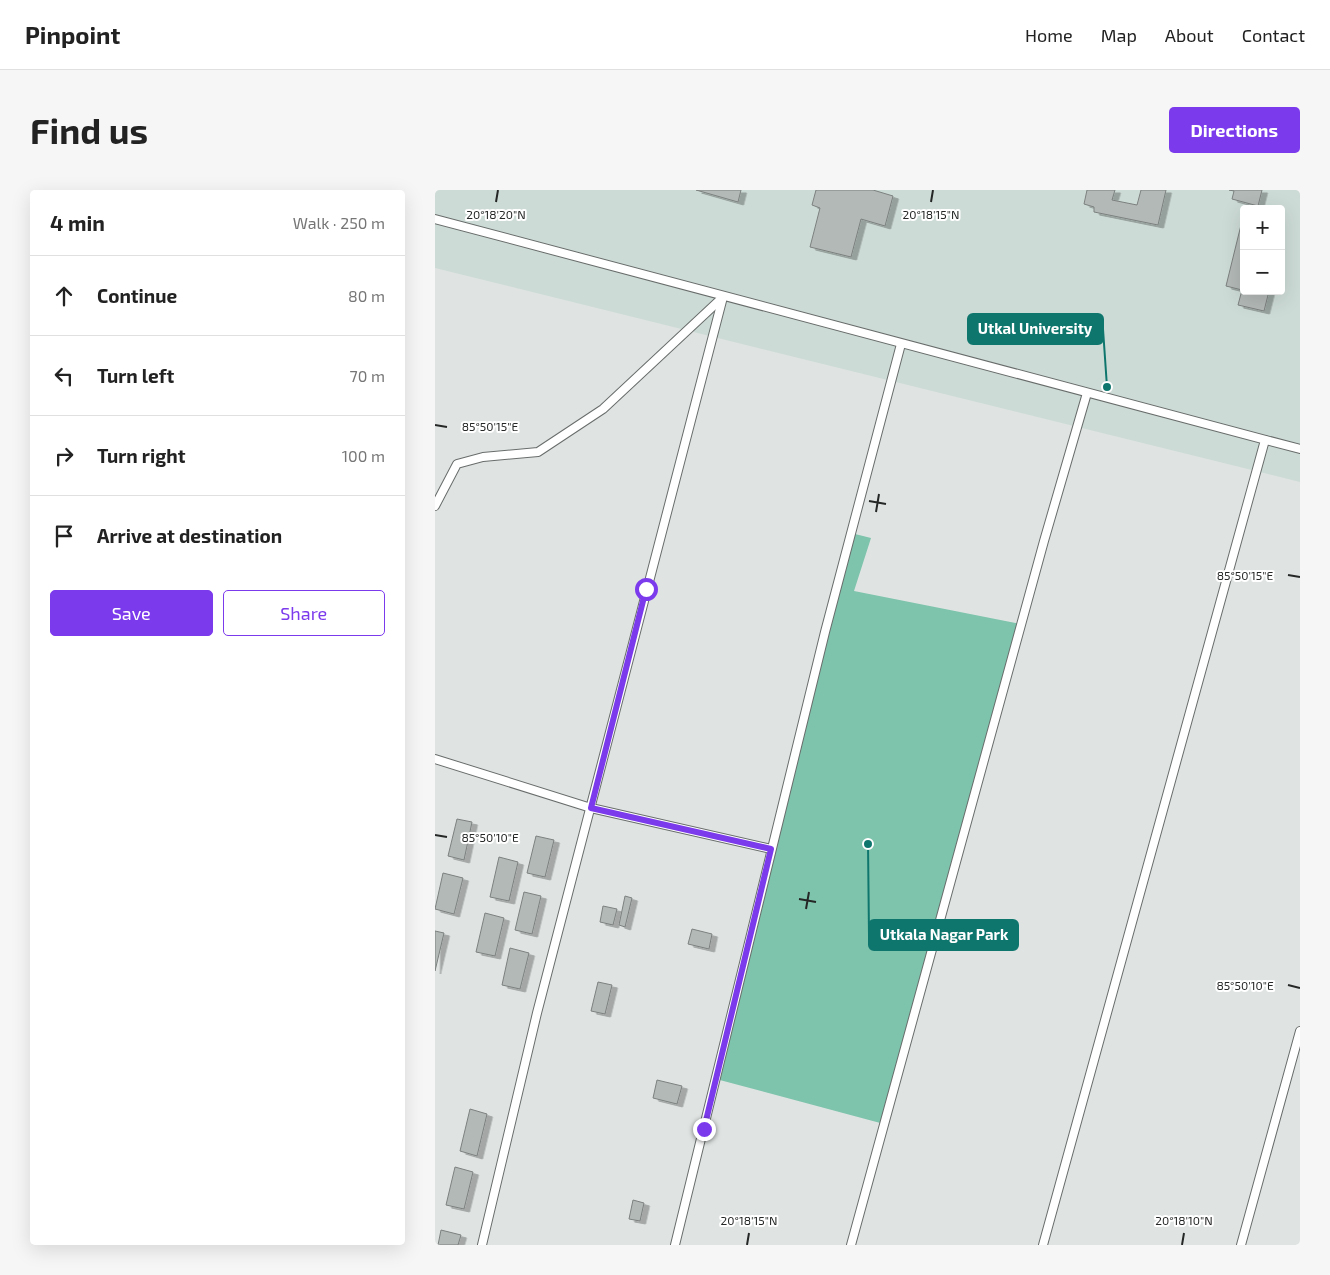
<!DOCTYPE html>
<meta charset="utf-8">
<style>
:root{--surface:#fff;--page:#f6f6f6;--text:#222;--muted:#767676;--line:#e0e0e0;--accent:#7c3aed}
body{margin:0;font-family:"Exo 2",sans-serif;background:var(--page);color:var(--text)}
.controls{position:absolute;right:15px;top:15px;display:grid;overflow:hidden;border-radius:5px;box-shadow:0 5px 20px #0002}
.controls button{width:45px;height:45px;display:grid;place-items:center;padding:0;border:0;border-bottom:1px solid var(--line);background:var(--surface);color:var(--text);font:25px sans-serif}
.stop{position:absolute;width:15px;height:15px;margin:-11px;border:4px solid #7c3aed;border-radius:50%;background:#fff}
.stop.end{background:#7c3aed;border-color:#fff;box-shadow:0 1px 5px #0008}
.list{margin:0;padding:0;list-style:none}
h2{display:flex;justify-content:space-between;align-items:center;height:65px;margin:0;padding:0 20px;font-size:21px}
h2 small{font-size:16px;font-weight:400;color:var(--muted)}
.list li{display:grid;grid-template-columns:32px 1fr auto;gap:15px;align-items:center;box-sizing:border-box;height:80px;padding:0 20px;border-top:1px solid var(--line)}
.list b{display:block;font-size:19px;white-space:nowrap}
.list em{font-size:16px;font-style:normal;color:var(--muted)}
.actions{display:flex;gap:10px;padding:15px 20px}
.actions a{flex:1;padding:11px 0;border:1px solid var(--accent);border-radius:5px;text-align:center;font-size:18px;color:var(--accent)}
.actions .main{background:var(--accent);color:#fff}
.icon{flex:none;width:28px;height:28px;fill:none;stroke:currentColor;stroke-width:2;stroke-linecap:round;stroke-linejoin:round}
.map{position:relative;flex:none;width:865px;height:1055px;overflow:hidden;border-radius:5px}
header{display:flex;align-items:center;gap:30px;box-sizing:border-box;height:70px;padding:0 25px;background:var(--surface);border-bottom:1px solid var(--line)}
header strong{font-size:24px}
nav{display:flex;gap:28px;margin-inline-start:auto;font-size:18px}
.intro{display:flex;align-items:center;justify-content:space-between;box-sizing:border-box;height:120px;padding:0 30px}
h1{margin:0;font-size:35px}
.button{padding:12px 22px;border-radius:5px;background:var(--accent);color:#fff;font-size:18px;font-weight:700}
main{display:flex;gap:30px;padding:0 30px}
aside{flex:1;background:var(--surface);border-radius:5px;box-shadow:0 5px 20px #0002}
.map>svg:first-child{display:block}
.built{fill:#cddbd6;fill-rule:evenodd}
.green{fill:#7ec3ab}
.building{fill:#b3b9b7;stroke:#7c817f;filter:url(#shadow)}
.lines{fill:none;stroke-linecap:round;stroke-linejoin:round}
.service-casing{stroke:#686d6b;stroke-width:10}
.service{stroke:#fff;stroke-width:8}
.route{stroke:#7c3aed;stroke-width:6}
.ticks{fill:none;stroke:#252726;stroke-width:2}
.ticks-label{font-size:12px;text-anchor:middle;fill:#252726;stroke:#fff;stroke-width:4;stroke-linejoin:round;paint-order:stroke}
.leader{fill:none;stroke:#0f766e;stroke-width:2}
.callout-dot{fill:#0f766e;stroke:#fff;stroke-width:2}
.callout{fill:#0f766e;stroke:#0f766e;stroke-width:2}
.callout-label{font-size:15px;text-anchor:middle;font-weight:bold;fill:#fff}
</style>
<header>
<strong>Pinpoint</strong>
<nav><a>Home</a><a>Map</a><a>About</a><a>Contact</a></nav>
</header>
<div class="intro"><h1>Find us</h1><a class="button">Directions</a></div>
<main>
<aside>
<h2>4 min<small>Walk · 250 m</small></h2>
<ul class="list">
<li><svg class="icon" aria-label="ahead" viewBox="0 0 24 24"><path d="M12 20V5M6 11l6-6 6 6"/></svg><div><b>Continue</b></div><em>80 m</em></li>
<li><svg class="icon" aria-label="left" viewBox="0 0 24 24"><path d="M17 20v-9H6M10 6l-5 5 5 5"/></svg><div><b>Turn left</b></div><em>70 m</em></li>
<li><svg class="icon" aria-label="right" viewBox="0 0 24 24"><path d="M7 20v-9h11M14 6l5 5-5 5"/></svg><div><b>Turn right</b></div><em>100 m</em></li>
<li><svg class="icon" aria-label="arrive" viewBox="0 0 24 24"><path d="M6 21V4h12l-3 4 3 4H6"/></svg><div><b>Arrive at destination</b></div></li>
</ul>
<div class="actions"><a class="main">Save</a><a>Share</a></div>
</aside>
<div class="map">
<svg width="865" height="1055" viewBox="0 0 865 1055">
<defs>
<filter id="shadow"><feDropShadow dx="5.5" dy="3" stdDeviation="0" flood-color="#0004"/></filter>
</defs>
<rect width="100%" height="100%" fill="#dfe4e2"/>
<path class="built" d="M0 0H865V292L0 78ZM809 19H846V101H809Z"/>
<polygon class="green" points="416,343 436,348 419,401 586,434 449,934 281,889"/>
<g class="building">
<polygon points="261,0 306,0 303,12"/>
<polygon points="381,0 438,0 458,6 450,36 426,29 416,67 375,57 385,18 377,15"/>
<polygon points="652,0 680,0 677,10 702,15 706,0 731,0 723,35 659,22 659,17 649,14"/>
<polygon points="794,0 827,0 823,16 797,9 799,1"/>
<polygon points="806,35 809,36 809,101 834,101 829,121 803,115 807,100 791,96"/>
<polygon points="22,629 37,632 29,670 13,666"/>
<polygon points="101,646 119,650 110,687 92,683"/>
<polygon points="64,667 83,672 74,711 55,707"/>
<polygon points="8,683 28,688 19,724 0,719"/>
<polygon points="89,702 106,706 97,744 80,740"/>
<polygon points="190,706 197,708 190,737 184,735"/>
<polygon points="168,716 182,719 178,735 165,732"/>
<polygon points="50,723 69,728 60,766 41,762"/>
<polygon points="257,739 277,744 274,759 253,754"/>
<polygon points="0,741 9,743 0,781"/>
<polygon points="75,758 94,763 85,799 67,795"/>
<polygon points="163,792 177,795 170,824 156,821"/>
<polygon points="222,890 247,896 242,914 218,908"/>
<polygon points="35,919 52,924 42,966 25,961"/>
<polygon points="20,977 38,982 29,1019 11,1015"/>
<polygon points="198,1010 209,1013 205,1031 194,1029"/>
<polygon points="6,1040 26,1045 23,1055 3,1055"/>
</g>
<g class="lines">
<g class="service-casing">
<g id="service">
<polyline points="0,29 865,259"/>
<polyline points="0,316 22,274 48,267 103,262 168,219 288,107"/>
<polyline points="0,569 156,618 336,659"/>
<polyline points="47,1055 102,823 288,107"/>
<polyline points="240,1055 390,442 466,154"/>
<polyline points="416,1055 609,351 652,203"/>
<polyline points="608,1055 830,250"/>
<polyline points="806,1055 865,841"/>
</g>
</g>
<use href="#service" class="service"/>
</g>
<g class="lines">
<polyline class="route" points="211,399 156,618 336,659 269,939"/>
</g>
<path class="ticks" d="M61 12 63 0M496 12 498 0M0 235 12 237M434 311 451 314M441 322 444 304M853 385 865 387M0 645 12 647M364 709 381 712M371 719 374 702M853 795 865 798M312 1055 314 1043M747 1055 749 1043"/>
<g class="ticks-label">
<text x="61" y="29">20°18'20"N</text>
<text x="496" y="29">20°18'15"N</text>
<text x="55" y="241">85°50'15"E</text>
<text x="810" y="390">85°50'15"E</text>
<text x="55" y="652">85°50'10"E</text>
<text x="810" y="800">85°50'10"E</text>
<text x="314" y="1035">20°18'15"N</text>
<text x="749" y="1035">20°18'10"N</text>
</g>
<path class="leader" d="M672 197L668 139M433 654L434 745"/>
<g class="callout-dot">
<circle cx="672" cy="197" r="5"/>
<circle cx="433" cy="654" r="5"/>
</g>
<g class="callout">
<rect x="533" y="124" width="135" height="30" rx="5"/>
<rect x="434" y="730" width="149" height="30" rx="5"/>
</g>
<g class="callout-label">
<text x="600" y="144">Utkal University</text>
<text x="509" y="750">Utkala Nagar Park</text>
</g>
</svg>
<div class="controls">
<button>+</button>
<button>−</button>
</div>
<div class="stop" style="left:211px;top:399px"></div>
<div class="stop end" style="left:269px;top:939px"></div>
</div>
</main>
